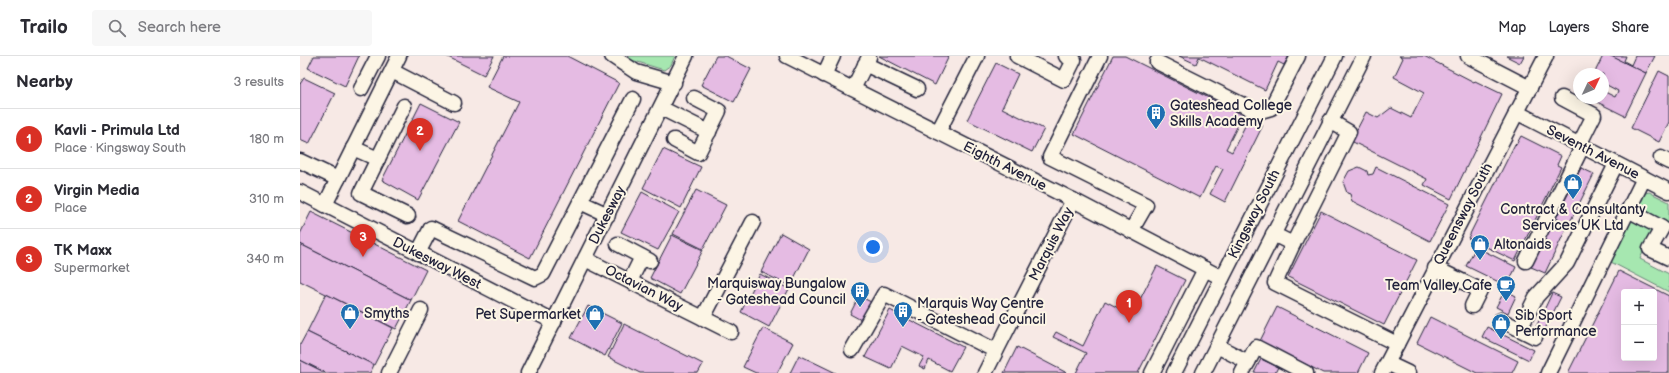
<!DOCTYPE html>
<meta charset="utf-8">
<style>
:root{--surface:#fff;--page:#f7f7f7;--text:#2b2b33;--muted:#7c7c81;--line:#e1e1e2;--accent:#d93025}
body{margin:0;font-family:"Balsamiq Sans",sans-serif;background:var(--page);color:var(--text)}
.controls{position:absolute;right:12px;bottom:12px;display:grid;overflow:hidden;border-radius:4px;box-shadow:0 4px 16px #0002}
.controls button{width:36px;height:36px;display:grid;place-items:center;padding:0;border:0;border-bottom:1px solid var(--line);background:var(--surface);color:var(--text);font:20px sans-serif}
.compass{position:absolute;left:1273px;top:12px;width:36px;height:36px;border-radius:50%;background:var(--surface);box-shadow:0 4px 16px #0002;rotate:46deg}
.you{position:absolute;left:573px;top:191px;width:14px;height:14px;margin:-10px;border:3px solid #fff;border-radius:50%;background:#1a73e8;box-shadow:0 0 0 6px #1a73e833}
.badge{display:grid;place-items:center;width:26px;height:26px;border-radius:50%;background:var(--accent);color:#fff;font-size:13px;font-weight:700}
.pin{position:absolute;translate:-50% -33px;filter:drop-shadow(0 1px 2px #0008)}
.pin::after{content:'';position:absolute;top:21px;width:14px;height:12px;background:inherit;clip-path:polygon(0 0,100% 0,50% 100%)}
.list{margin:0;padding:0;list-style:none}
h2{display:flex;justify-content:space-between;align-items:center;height:52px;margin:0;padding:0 16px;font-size:17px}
h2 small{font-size:13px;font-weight:400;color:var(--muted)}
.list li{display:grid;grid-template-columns:26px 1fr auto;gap:12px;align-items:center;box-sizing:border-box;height:60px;padding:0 16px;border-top:1px solid var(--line)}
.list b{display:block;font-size:15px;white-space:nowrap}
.list p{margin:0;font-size:13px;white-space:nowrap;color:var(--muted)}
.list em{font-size:13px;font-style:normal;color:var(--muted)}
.icon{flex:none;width:22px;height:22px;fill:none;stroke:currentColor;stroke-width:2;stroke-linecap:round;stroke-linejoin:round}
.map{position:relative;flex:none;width:1369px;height:317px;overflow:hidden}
header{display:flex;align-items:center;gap:24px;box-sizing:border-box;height:56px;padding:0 20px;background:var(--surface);border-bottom:1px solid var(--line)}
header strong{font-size:19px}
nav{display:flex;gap:22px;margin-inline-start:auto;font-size:14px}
.search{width:280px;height:36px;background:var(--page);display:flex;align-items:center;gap:10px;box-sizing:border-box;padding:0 14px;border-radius:4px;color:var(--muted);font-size:15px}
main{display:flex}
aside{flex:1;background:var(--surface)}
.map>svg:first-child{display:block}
.green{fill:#a6e7b0;stroke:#648476}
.building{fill:#e5bbe3;stroke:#22223b;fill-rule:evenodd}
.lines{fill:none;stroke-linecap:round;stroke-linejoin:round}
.minor-casing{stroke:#22223b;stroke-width:17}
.minor{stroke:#fcf5e5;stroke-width:14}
.labels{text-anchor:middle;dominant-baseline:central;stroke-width:4;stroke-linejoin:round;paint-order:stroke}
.poi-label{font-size:14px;fill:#22223b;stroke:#fcf5e5;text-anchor:start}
.street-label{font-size:14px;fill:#22223b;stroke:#fcf5e5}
</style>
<header>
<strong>Trailo</strong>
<div class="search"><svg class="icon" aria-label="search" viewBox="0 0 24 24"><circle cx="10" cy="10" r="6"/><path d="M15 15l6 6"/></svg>Search here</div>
<nav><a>Map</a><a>Layers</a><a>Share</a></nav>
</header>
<main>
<aside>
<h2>Nearby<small>3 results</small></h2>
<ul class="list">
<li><span class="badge">1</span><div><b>Kavli - Primula Ltd</b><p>Place · Kingsway South</p></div><em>180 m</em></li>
<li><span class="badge">2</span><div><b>Virgin Media</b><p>Place</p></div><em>310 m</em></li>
<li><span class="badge">3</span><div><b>TK Maxx</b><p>Supermarket</p></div><em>340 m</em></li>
</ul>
</aside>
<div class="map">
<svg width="1369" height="317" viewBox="0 0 1369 317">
<rect width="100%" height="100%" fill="#f7e9e5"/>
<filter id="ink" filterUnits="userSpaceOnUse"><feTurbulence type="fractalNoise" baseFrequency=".025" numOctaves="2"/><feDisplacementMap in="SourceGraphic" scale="8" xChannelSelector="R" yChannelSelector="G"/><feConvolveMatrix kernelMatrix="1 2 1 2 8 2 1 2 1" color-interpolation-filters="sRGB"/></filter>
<g filter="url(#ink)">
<g class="green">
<polygon points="329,0 375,0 371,9 364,14 328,3"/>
<polygon points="1349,136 1369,146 1369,168 1347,156 1342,151 1339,144 1342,138"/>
<polygon points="1335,162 1353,174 1340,203 1369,218 1369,236 1309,205 1327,169"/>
</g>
<g class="building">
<polygon points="14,0 59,0 45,30 8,12"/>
<polygon points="146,0 194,0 184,19"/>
<polygon points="203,0 267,0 319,27 230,202 158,165 219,46 187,31"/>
<polygon points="416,0 426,0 451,13 434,46 401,29"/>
<polygon points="579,0 649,0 635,29"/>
<polygon points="813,0 825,0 943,59 926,93 932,96 949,62 963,69 925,146 910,138 923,113 916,110 900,142 774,78"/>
<polygon points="879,0 989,0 984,9 978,6 965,34 899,1 896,8"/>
<polygon points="1099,0 1124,0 1174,26 1175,25 1202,38 1151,143 1124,129 1127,123 1051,85 1066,56 1078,62 1091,52 1111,62 1124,37 1094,21 1103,2"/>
<polygon points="1206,0 1224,0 1220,7"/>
<polygon points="1303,0 1312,0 1346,17 1325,60 1289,42 1303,42 1303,35 1315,41 1318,35 1305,28 1303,32 1303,18 1294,18"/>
<polygon points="1311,0 1326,0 1324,5 1331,9 1335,0 1355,0 1346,17"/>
<polygon points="696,7 718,18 702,52 744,73 732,96 667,64"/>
<polygon points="1359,15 1369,20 1369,66 1359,86 1331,72"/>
<polygon points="4,22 35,37 9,88 0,84 0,28"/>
<polygon points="121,47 159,66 118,144 82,124"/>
<polygon points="1221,80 1261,100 1257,109 1261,111 1215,205 1168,182 1215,88 1216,89"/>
<polygon points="363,93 401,111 381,152 343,132"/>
<polygon points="1059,111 1067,115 1068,119 1073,118 1076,111 1149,148 1130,185 1052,145 1050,138 1047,137 1043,126 1049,115"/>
<polygon points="1281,112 1294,118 1269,168 1256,162"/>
<polygon points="396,134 426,149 403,193 373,178"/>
<polygon points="342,136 379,156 358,194 321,176"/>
<polygon points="1021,155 1117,204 1084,269 988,221"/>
<polygon points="11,156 126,214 111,244 0,188 0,178"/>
<polygon points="1253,166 1266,173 1245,217 1231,211"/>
<polygon points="481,177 509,193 490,230 461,216"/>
<polygon points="372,179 403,194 380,238 350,222"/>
<polygon points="0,188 111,244 96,273 0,225"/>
<polygon points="1176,191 1216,211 1207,230 1166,210"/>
<polygon points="857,210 885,224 838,317 776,317 786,297 753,281 756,276 783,290 805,245 832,259"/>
<path d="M1319 215 1369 240V317H1268ZM1324 236H1354V302H1324Z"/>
<polygon points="460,218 489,233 469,271 441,256"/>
<polygon points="1205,234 1216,240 1208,257 1196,251"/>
<polygon points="1252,237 1261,241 1244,275 1236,271"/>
<polygon points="26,238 93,272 74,309 7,276"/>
<polygon points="559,240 571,246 561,264 550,258"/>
<polygon points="288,250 322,267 305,300 271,282"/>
<polygon points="977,251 1068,297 1058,317 1023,317 960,285"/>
<polygon points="590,254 663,291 650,315 629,304 625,313 619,310 624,301 602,290 591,313 565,301"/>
<polygon points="1130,261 1218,305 1212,317 1177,317 1117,287"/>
<polygon points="324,268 403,308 398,317 340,317 308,301"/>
<polygon points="1187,271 1234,294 1229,304 1182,281"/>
<polygon points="463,272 493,287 477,317 456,317 443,311"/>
<polygon points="7,276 74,309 70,317 26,317 0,304 0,289"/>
<polygon points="717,291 767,317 704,317"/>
<polygon points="499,299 536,317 490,317"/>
<polygon points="961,303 978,311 975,317 954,317"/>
<polygon points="0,304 26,317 0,317"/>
</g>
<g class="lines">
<g class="minor-casing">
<g id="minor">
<polyline points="312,0 336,16 374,27"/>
<polyline points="487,0 773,144 922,222"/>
<polyline points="717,0 764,24 774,4 766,0"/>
<polyline points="800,0 750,101 846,149 831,175"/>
<polyline points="1168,0 1230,32"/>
<polyline points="857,6 957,56 971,52 998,0"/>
<polyline points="565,8 617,33"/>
<polyline points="92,15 154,47"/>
<polyline points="524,19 533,0"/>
<polyline points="61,33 78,0"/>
<polyline points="553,33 569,1"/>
<polyline points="1262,42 1294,59 1279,89"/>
<polyline points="104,50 61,137 108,160"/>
<polyline points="361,52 409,76"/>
<polyline points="1216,56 1369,135"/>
<polyline points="638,76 677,0"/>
<polyline points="374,84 398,97 419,55 394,42"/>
<polyline points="53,92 78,103"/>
<polyline points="1361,102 1369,106"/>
<polyline points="0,105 38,123"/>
<polyline points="0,136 254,266"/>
<polyline points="280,146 308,159"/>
<polyline points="25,149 99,0"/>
<polyline points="1328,154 1362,172 1350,193 1369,202"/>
<polyline points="973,178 993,188 1049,76 1030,65"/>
<polyline points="318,188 350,205"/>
<polyline points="993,188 975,227 1097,288"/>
<polyline points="118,197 131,172 235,222 243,218 333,43"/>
<polyline points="285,203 431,276"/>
<polyline points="1226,205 1282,91"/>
<polyline points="1135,212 1180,234 1172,250"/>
<polyline points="330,225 342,201"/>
<polyline points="403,262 453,166"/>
<polyline points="1201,264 1235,281"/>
<polyline points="1220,273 1236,241 1267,207 1316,108"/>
<polyline points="917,290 948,306 942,317"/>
<polyline points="552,294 584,238 696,295"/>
<polyline points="948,306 956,291 1006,317"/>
<polyline points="1087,307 1108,317"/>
<polyline points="89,317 121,254"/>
<polyline points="228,317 386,0"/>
<polyline points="685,317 773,144"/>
<polyline points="852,317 905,213"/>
<polyline points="874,317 1035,0"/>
<polyline points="903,317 1064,0"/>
<polyline points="1082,317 1246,0"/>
<polyline points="1248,317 1344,122"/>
</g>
</g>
<use href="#minor" class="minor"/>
</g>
</g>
<defs>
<g id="building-pin" transform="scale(1)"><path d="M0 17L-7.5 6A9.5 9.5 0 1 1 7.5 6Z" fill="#1f6fb2" stroke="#fcf5e5"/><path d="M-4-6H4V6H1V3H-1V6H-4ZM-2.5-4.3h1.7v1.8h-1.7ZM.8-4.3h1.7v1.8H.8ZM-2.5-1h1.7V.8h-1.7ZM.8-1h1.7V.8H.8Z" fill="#fff"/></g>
<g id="shop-pin" transform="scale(1)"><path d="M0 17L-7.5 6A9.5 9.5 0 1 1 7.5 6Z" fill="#1f6fb2" stroke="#fcf5e5"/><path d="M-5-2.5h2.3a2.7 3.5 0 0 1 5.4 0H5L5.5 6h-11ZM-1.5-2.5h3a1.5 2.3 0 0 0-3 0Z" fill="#fff"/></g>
<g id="cafe-pin" transform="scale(1)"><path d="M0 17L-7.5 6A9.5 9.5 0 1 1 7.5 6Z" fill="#1f6fb2" stroke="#fcf5e5"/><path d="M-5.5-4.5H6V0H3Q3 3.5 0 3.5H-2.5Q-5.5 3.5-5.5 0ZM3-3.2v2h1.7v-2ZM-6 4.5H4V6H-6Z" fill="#fff"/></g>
</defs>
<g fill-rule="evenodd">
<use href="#building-pin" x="856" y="57"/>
<use href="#shop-pin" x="1273" y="127"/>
<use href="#shop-pin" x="1180" y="188"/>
<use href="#cafe-pin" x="1206" y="229"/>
<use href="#building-pin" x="560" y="235"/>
<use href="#building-pin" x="603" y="255"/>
<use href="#shop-pin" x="50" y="257"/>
<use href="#shop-pin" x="295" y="258"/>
<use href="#shop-pin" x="1201" y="267"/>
</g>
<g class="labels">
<g class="poi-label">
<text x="870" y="49">Gateshead College<tspan x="870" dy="16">Skills Academy</tspan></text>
<text x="1273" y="153" text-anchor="middle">Contract &amp; Consultanty<tspan x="1273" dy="16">Services UK Ltd</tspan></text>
<text x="1194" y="188">Altonaids</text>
<text x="546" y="227" text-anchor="end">Marquisway Bungalow<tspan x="546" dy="16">- Gateshead Council</tspan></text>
<text x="1192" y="229" text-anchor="end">Team Valley Cafe</text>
<text x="617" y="247">Marquis Way Centre<tspan x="617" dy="16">- Gateshead Council</tspan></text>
<text x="64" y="257">Smyths</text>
<text x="281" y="258" text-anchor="end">Pet Supermarket</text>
<text x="1215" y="259">Sib Sport<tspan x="1215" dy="16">Performance</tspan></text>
</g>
<g class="street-label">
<text transform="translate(1293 96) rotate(27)">Seventh Avenue</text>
<text transform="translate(705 110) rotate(27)">Eighth Avenue</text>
<text transform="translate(954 158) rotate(-63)">Kingsway South</text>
<text transform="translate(1163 158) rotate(-63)">Queensway South</text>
<text transform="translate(307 159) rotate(-63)">Dukesway</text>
<text transform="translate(751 188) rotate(-63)">Marquis Way</text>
<text transform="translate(137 207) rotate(27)">Dukesway West</text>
<text transform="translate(344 232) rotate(27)">Octavian Way</text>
</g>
</g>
</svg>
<div class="controls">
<button>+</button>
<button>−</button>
</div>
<svg class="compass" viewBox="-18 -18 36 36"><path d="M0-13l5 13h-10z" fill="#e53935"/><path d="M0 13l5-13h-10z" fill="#7c7c81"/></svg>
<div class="you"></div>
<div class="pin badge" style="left:829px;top:267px">1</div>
<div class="pin badge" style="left:120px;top:95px">2</div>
<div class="pin badge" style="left:63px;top:201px">3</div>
</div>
</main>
